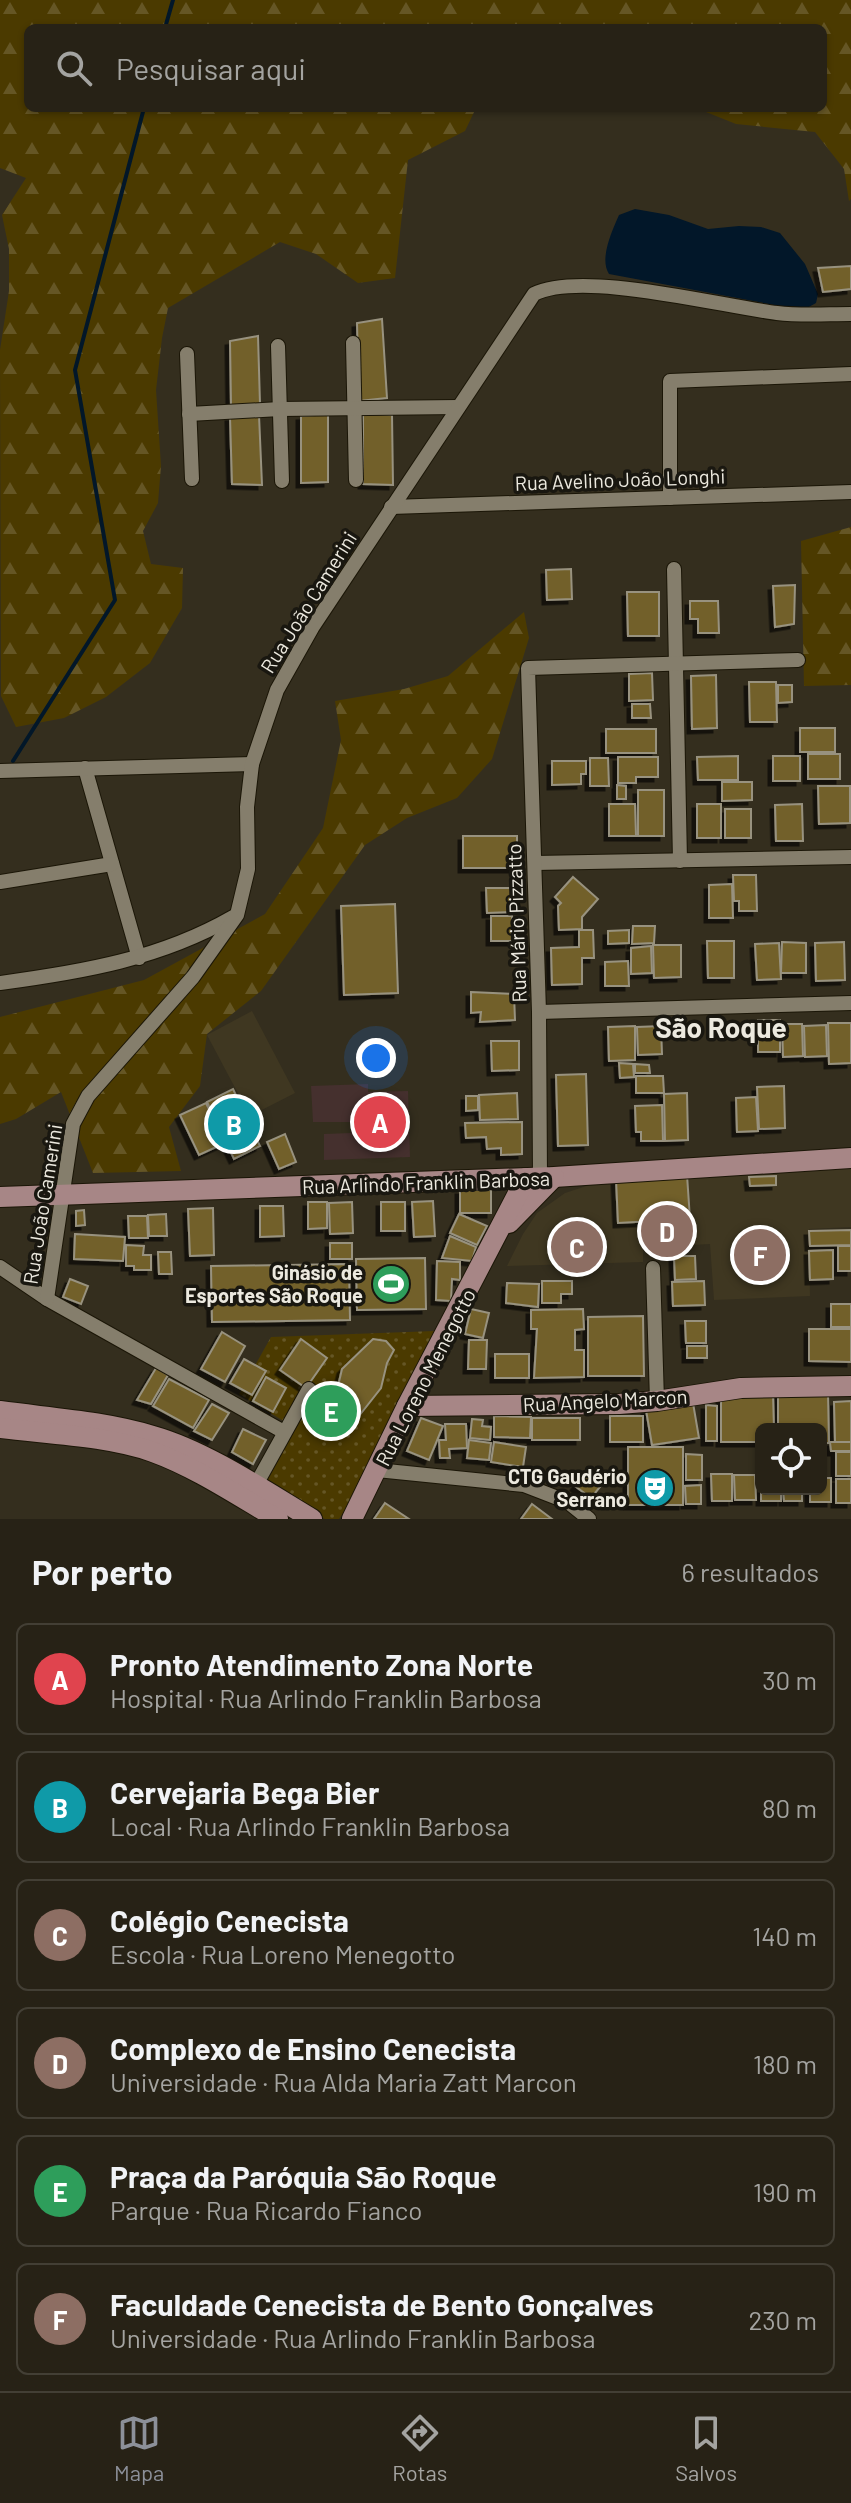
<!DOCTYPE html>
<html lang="pt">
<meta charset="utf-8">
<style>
:root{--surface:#272216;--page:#2f2a1f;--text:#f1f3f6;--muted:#a4a4a1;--line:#433f35;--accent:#8c9099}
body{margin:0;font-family:Barlow,sans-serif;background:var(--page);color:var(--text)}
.controls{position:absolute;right:24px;bottom:24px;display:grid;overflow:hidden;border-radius:12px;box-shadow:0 2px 6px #0004}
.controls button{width:72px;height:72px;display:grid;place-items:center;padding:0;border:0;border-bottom:2px solid var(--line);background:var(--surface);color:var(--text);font:40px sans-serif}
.you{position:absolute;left:376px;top:1058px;width:28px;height:28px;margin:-20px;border:6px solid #fff;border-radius:50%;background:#1a73e8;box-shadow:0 0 0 12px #1a73e833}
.badge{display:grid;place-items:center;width:52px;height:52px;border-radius:50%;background:var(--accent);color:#fff;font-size:26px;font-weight:700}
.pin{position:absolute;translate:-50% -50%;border:4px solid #fff;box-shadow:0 2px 8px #0006}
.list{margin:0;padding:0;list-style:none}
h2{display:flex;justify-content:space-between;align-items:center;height:104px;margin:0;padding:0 32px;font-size:34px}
h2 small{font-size:26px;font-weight:400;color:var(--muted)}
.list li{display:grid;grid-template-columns:52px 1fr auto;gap:24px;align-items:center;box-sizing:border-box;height:112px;margin:0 16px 16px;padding:0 16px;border:2px solid var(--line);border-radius:12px}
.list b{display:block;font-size:30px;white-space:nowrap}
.list p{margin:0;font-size:26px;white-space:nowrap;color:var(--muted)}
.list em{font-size:26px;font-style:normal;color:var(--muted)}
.icon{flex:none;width:44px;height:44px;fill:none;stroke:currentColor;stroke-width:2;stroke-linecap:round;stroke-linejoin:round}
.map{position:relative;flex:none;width:851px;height:1519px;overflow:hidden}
.search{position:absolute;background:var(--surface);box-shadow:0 2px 6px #0004;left:24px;right:24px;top:24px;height:88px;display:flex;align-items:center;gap:20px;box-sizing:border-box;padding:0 28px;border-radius:12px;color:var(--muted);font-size:30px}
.sheet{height:872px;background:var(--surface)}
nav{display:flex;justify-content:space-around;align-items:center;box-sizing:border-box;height:112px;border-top:2px solid var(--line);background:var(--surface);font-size:22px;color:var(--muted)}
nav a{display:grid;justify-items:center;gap:4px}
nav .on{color:var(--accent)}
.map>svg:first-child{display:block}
.built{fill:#3f3721}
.medical{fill:#45302e}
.green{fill:url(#green-dots)}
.forest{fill:url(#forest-firs)}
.water{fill:#021729}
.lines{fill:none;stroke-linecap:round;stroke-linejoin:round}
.stream{stroke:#021729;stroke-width:4}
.building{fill:#72602b;stroke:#98927f;stroke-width:2;filter:url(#shadow)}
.street-casing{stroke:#1b1607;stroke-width:16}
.secondary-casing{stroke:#1b1607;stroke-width:22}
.street{stroke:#857e6c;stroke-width:14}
.secondary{stroke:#a78686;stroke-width:20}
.labels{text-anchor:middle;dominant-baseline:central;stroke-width:7;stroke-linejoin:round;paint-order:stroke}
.street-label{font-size:20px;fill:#ece9df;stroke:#191710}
.poi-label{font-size:20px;font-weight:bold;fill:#ece9df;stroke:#191710;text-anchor:end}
.district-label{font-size:28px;font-weight:bold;fill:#ece9df;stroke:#191710}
</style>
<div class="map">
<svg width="851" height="1519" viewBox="0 0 851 1519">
<defs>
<pattern id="green-dots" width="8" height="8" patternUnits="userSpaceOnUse" patternTransform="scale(2)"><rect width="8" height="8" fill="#4b3a00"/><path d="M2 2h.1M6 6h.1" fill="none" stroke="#655625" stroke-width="1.8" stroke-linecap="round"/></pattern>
<pattern id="forest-firs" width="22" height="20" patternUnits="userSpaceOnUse" patternTransform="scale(2)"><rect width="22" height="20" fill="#4b3a00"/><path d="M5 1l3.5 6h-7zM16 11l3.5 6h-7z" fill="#655625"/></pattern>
<filter id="shadow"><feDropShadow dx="-4.5" dy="4.5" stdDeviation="0" flood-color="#0009"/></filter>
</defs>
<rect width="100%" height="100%" fill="#342e1e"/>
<g class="built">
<polygon points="252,1011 295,1093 250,1116 207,1035"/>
<polygon points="851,1165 851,1227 809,1229 810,1296 714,1300 710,1244 643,1248 643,1262 507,1266 523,1234 537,1213 565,1193 608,1179"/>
</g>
<polygon class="medical" points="368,1084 368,1092 408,1091 410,1157 324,1160 324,1134 351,1133 351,1122 313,1122 311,1086"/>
<polygon class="green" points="435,1331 358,1490 339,1519 325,1519 259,1483 295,1428 239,1394 271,1337"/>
<g class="forest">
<polygon points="0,0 851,0 851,199 849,201 844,169 815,132 736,124 696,108 823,108 823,28 28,28 28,108 476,108 465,131 408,160 395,278 358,283 316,254 280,242 168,308 162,338 156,390 161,466 158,503 143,531 151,564 183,568 182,608 150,663 106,697 64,718 16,727 1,696 0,350 9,291 9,249 2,215 26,178 0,168"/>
<polygon points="851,527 851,685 804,686 801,541"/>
<polygon points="524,612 529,638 492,759 457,798 407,818 365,845 261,991 207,1034 200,1086 169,1127 181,1171 93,1173 61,1092 16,1119 0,1124 0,1017 144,980 265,914 323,828 341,740 335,701 404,689 448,676"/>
</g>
<path class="water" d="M635 209 669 215 708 229 739 226 761 227 780 233 805 264 818 294 816 303 807 308H790L609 274C599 259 612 231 619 215Z"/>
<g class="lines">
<g class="stream">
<polyline points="165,28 173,0"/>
<polyline points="13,761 115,600 75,370 144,108"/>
</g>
</g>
<g class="building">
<polygon points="851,266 851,289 823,292 818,268"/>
<polygon points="382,319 387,398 359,401 357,323"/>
<polygon points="258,336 260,404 231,406 230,341"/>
<polygon points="363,413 392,415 393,485 363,484"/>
<polygon points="328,414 328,482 301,483 301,416"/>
<polygon points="259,415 262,485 232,484 230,417"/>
<polygon points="571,569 572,599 547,600 546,570"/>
<polygon points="795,585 794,624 775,627 773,586"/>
<polygon points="627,592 659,592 659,636 628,636"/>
<polygon points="690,601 718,601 719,633 698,633 698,619 690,619"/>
<polygon points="652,673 653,700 629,701 629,674"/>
<polygon points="716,675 717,728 692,729 691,676"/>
<polygon points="749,682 776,682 777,722 750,722"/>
<polygon points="778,685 792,685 792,702 778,703"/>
<polygon points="632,704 650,704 651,718 632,718"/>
<rect x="800" y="728" width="35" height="24"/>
<rect x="606" y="729" width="50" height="24"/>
<rect x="808" y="754" width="32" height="25"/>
<polygon points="738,756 738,780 698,780 697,757"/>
<rect x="773" y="756" width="27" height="25"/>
<polygon points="618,757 658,757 658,777 636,777 636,783 618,783"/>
<polygon points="590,758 608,758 609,786 590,786"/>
<polygon points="552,761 586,761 586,774 581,774 581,784 552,785"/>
<polygon points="722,782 752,782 752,800 722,801"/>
<polygon points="617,785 626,786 626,799 617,799"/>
<polygon points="818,786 850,786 850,823 819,824"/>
<rect x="638" y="790" width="26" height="46"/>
<polygon points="609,804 635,804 636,836 609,836"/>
<rect x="697" y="804" width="24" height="34"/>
<polygon points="802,804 803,841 776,841 775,805"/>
<rect x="725" y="809" width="26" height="29"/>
<rect x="463" y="836" width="54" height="32"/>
<polygon points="733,875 756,875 757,911 739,911 739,901 734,901"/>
<polygon points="573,877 598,899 582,917 582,929 559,930 558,906 561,903 555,897"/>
<polygon points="732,884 733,918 709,918 709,885"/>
<polygon points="486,888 512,888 512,912 487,913"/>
<polygon points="395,904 398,993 344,995 341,906"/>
<polygon points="491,916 512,916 513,941 491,941"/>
<polygon points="633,926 655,926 654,943 632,944"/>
<polygon points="579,930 593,930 594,958 582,958 582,984 552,985 551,948 579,947"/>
<polygon points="629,930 629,943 608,944 608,931"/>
<polygon points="707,941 734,941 734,978 708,978"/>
<polygon points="782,942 806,943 806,973 781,973"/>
<polygon points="844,942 845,980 816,981 815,943"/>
<polygon points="779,943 781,979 757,980 755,944"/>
<polygon points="653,945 681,945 681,977 654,978"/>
<polygon points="651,946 652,973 631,974 631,948"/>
<polygon points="628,961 629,986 605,986 605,962"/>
<polygon points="471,992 514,994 515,1020 480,1022 481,1012 471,1013"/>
<rect x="758" y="1020" width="22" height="32"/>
<polygon points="828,1023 851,1023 851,1063 829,1064"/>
<polygon points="782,1024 802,1024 803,1056 783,1057"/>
<polygon points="826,1025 827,1056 805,1057 804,1026"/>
<polygon points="635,1026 635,1060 609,1061 608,1027"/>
<polygon points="661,1026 662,1054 638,1055 637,1027"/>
<polygon points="491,1041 519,1041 519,1070 492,1071"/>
<polygon points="619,1063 633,1064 634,1077 620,1078"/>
<polygon points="635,1064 649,1065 650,1073 635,1073"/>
<polygon points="586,1074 588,1145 558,1146 556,1075"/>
<polygon points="636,1076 663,1076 664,1093 636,1093"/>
<polygon points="784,1086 785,1128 759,1129 757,1087"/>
<polygon points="233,1089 260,1146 234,1159 207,1102"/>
<polygon points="517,1093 518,1119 480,1120 479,1095"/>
<polygon points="687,1093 688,1140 665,1141 664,1094"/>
<polygon points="466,1096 478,1096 478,1110 466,1111"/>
<polygon points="756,1097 758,1131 737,1132 736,1098"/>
<polygon points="206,1103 225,1143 199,1155 180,1115"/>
<polygon points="662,1105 663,1141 641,1141 641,1132 636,1132 635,1106"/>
<polygon points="522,1122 522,1154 501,1155 501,1148 487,1149 486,1137 466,1138 465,1123"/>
<polygon points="285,1134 296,1162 279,1169 267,1142"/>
<polygon points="687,1175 690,1219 618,1223 616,1179"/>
<polygon points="776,1176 776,1185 750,1186 749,1177"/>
<rect x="460" y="1190" width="31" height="23"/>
<polygon points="433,1201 435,1236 414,1237 412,1202"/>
<polygon points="308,1202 327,1202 327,1228 308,1229"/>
<polygon points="352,1202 353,1233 330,1234 329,1203"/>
<rect x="381" y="1202" width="24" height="29"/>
<polygon points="260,1206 283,1206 284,1236 260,1237"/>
<polygon points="213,1208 214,1255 190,1256 188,1209"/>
<polygon points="84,1210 85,1225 76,1226 76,1211"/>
<polygon points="166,1214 167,1236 149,1236 148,1215"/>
<polygon points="459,1214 487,1226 477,1245 450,1233"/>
<polygon points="128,1216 147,1216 148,1238 129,1238"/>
<polygon points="851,1230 851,1245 810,1246 809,1231"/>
<polygon points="75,1234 125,1237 123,1261 74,1259"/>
<polygon points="450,1236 476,1247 472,1261 442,1258"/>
<rect x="330" y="1243" width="22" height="16"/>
<polygon points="126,1245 144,1246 143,1255 151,1255 151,1270 134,1270 134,1266 126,1266"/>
<rect x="838" y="1246" width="13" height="25"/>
<polygon points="833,1250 833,1279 810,1280 809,1251"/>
<polygon points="158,1252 171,1252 172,1274 159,1274"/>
<polygon points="674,1256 695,1256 696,1279 675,1280"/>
<polygon points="425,1258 426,1309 357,1310 356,1259"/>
<polygon points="437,1261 460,1262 460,1280 452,1279 451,1301 436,1300"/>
<polygon points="349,1264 350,1320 212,1322 211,1266"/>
<polygon points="70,1279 88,1286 81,1304 63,1297"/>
<polygon points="542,1281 572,1281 572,1294 561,1294 561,1303 542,1303"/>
<polygon points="704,1281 705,1305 673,1306 672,1282"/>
<polygon points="507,1283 539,1284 538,1307 506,1303"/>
<rect x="831" y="1304" width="20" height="23"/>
<polygon points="471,1309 489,1313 483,1338 465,1334"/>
<polygon points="583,1309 584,1329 575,1330 575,1350 584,1350 584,1377 534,1378 537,1329 531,1329 531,1310"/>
<polygon points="643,1316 644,1376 588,1376 588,1317"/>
<polygon points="685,1321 706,1321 706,1343 686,1343"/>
<polygon points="809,1329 851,1329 851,1362 809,1361"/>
<polygon points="222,1332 245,1346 225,1382 201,1369"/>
<polygon points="301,1339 327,1358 306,1388 280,1370"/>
<polygon points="373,1339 386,1341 394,1350 387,1363 381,1388 355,1421 330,1403 335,1399 342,1369"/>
<polygon points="469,1340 487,1340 486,1369 468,1369"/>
<rect x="687" y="1346" width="20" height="12"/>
<rect x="495" y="1354" width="34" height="24"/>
<polygon points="244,1359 266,1371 252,1395 230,1383"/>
<polygon points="156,1368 168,1375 151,1404 137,1400"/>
<polygon points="266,1377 286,1388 273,1412 253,1401"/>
<polygon points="169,1379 209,1400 193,1428 153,1406"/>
<polygon points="828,1392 829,1443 821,1443 821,1429 778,1429 778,1393"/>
<polygon points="721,1393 773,1393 774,1429 761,1429 761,1442 721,1442"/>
<polygon points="851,1401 851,1442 835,1442 834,1402"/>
<polygon points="693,1403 699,1438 652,1445 646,1410"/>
<polygon points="212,1404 229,1413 212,1440 194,1431"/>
<polygon points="706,1405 717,1406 717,1441 706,1441"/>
<polygon points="494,1416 531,1417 530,1438 494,1437"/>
<rect x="610" y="1416" width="33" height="26"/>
<polygon points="421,1418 443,1426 429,1460 407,1451"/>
<rect x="532" y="1418" width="48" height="22"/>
<polygon points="472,1419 483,1420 482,1426 491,1427 490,1440 470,1438"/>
<polygon points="445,1424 466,1424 467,1448 449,1449 450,1458 440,1458 439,1440 446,1440"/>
<polygon points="243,1429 266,1440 253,1464 232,1452"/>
<polygon points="469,1440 491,1443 489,1460 467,1458"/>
<polygon points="494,1442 526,1447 523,1467 491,1462"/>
<polygon points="830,1442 851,1442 851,1451 831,1451"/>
<rect x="628" y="1447" width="55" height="58"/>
<rect x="836" y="1452" width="15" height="24"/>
<polygon points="686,1454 702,1455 702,1480 686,1480"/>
<polygon points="588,1469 604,1482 591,1498 575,1486"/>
<polygon points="711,1474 732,1474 732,1501 712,1501"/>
<polygon points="734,1475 755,1475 756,1500 735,1500"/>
<polygon points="761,1475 761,1489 781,1489 781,1501 761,1501"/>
<polygon points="821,1478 831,1478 831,1502 810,1502 810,1489 821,1489"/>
<rect x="836" y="1479" width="15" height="24"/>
<polygon points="701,1485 701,1504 686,1504 685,1486"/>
<polygon points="783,1489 802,1489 802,1501 784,1501"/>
<polygon points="385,1503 409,1519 374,1519"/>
<polygon points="532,1504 552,1519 521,1519"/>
</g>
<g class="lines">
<g class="street-casing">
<g id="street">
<polyline points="353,343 356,480"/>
<polyline points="278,346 282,481"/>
<polyline points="187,354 192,479"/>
<polyline points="189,414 280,409 458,407"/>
<polyline points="670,498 670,381 851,374"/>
<polyline points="391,507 851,492"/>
<polyline points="674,569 680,861"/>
<polyline points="85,768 139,958"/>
<polyline points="0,771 252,764"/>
<polyline points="535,863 851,857"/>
<polyline points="0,882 112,864"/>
<path d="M0 983C82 972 160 959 233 917"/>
<polyline points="539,1012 851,1003"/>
<polyline points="540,1177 539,1012 528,668 798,660"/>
<polyline points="0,1267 47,1299 284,1432"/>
<polyline points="653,1268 657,1401"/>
<path d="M47 1299 73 1124 88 1096 193 977 237 915 248 869 247 807 252 764 277 690 312 628 534 294C582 270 720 306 777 313 801 316 827 314 851 314"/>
<polyline points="377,1470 524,1485 568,1502 589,1519"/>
<polyline points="253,1490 309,1389"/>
</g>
</g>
<g class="secondary-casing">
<g id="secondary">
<polyline points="0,1197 554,1177 851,1158"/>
<polyline points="509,1223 554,1177"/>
<polyline points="407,1406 619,1404 657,1401 741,1388 851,1386"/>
<path d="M0 1411C51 1418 104 1421 153 1436 206 1451 265 1491 312 1519"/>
<path d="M0 1428C48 1434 108 1436 153 1452 197 1468 238 1496 278 1519"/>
<polyline points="352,1519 407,1406 526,1178"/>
</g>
</g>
<use href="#street" class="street"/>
<use href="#secondary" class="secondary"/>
</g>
<defs>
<g id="stadium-disc" transform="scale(2)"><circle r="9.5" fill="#2e9e5b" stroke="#191710"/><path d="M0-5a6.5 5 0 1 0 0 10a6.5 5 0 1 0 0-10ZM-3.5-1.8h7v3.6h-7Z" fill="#fff"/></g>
<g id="theatre-disc" transform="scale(2)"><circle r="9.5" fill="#0f9aa8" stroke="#191710"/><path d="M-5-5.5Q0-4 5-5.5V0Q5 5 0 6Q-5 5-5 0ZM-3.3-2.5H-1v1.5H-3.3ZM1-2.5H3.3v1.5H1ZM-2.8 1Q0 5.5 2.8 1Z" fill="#fff"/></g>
</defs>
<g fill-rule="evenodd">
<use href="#stadium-disc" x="391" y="1284"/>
<use href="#theatre-disc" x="655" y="1488"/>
</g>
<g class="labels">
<g class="street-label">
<text transform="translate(620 479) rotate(-2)">Rua Avelino João Longhi</text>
<text transform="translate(308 602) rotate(-58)">Rua João Camerini</text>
<text transform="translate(516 923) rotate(-92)">Rua Mário Pizzatto</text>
<text transform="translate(426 1182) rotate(-2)">Rua Arlindo Franklin Barbosa</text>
<text transform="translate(42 1204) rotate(-81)">Rua João Camerini</text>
<text transform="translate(425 1377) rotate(-63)">Rua Loreno Menegotto</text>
<text transform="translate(605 1400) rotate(-3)">Rua Angelo Marcon</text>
</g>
<g class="poi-label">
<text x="363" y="1272">Ginásio de<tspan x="363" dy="23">Esportes São Roque</tspan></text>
<text x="627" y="1476">CTG Gaudério<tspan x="627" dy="23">Serrano</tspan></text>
</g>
<g class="district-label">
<text x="721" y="1027">São Roque</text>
</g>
</g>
</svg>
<div class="controls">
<button><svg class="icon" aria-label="locate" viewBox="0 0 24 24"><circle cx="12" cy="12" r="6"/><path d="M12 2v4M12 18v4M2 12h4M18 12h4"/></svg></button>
</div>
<div class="you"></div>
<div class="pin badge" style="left:380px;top:1122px;background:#e0444e">A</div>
<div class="pin badge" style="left:234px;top:1124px;background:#0f9aa8">B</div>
<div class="pin badge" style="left:577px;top:1247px;background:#8d6e63">C</div>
<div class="pin badge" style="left:667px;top:1231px;background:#8d6e63">D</div>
<div class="pin badge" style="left:331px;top:1411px;background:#2e9e5b">E</div>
<div class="pin badge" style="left:760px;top:1255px;background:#8d6e63">F</div>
<div class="search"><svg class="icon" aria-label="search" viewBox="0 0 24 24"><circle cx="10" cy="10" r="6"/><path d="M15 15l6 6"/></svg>Pesquisar aqui</div>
</div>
<section class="sheet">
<h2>Por perto<small>6 resultados</small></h2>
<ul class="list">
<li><span class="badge" style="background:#e0444e">A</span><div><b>Pronto Atendimento Zona Norte</b><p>Hospital · Rua Arlindo Franklin Barbosa</p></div><em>30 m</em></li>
<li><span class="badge" style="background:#0f9aa8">B</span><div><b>Cervejaria Bega Bier</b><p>Local · Rua Arlindo Franklin Barbosa</p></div><em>80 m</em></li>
<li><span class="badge" style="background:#8d6e63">C</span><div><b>Colégio Cenecista</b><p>Escola · Rua Loreno Menegotto</p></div><em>140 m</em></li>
<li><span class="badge" style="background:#8d6e63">D</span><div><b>Complexo de Ensino Cenecista</b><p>Universidade · Rua Alda Maria Zatt Marcon</p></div><em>180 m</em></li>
<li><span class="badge" style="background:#2e9e5b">E</span><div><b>Praça da Paróquia São Roque</b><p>Parque · Rua Ricardo Fianco</p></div><em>190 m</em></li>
<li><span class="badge" style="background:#8d6e63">F</span><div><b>Faculdade Cenecista de Bento Gonçalves</b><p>Universidade · Rua Arlindo Franklin Barbosa</p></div><em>230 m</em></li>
</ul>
</section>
<nav>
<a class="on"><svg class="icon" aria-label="map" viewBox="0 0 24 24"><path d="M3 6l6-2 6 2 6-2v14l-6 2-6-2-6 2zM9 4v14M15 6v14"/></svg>Mapa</a>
<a><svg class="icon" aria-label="directions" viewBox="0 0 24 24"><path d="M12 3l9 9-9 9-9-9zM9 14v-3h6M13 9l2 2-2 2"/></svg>Rotas</a>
<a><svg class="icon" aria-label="saved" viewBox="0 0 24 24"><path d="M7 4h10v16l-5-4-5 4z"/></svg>Salvos</a>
</nav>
